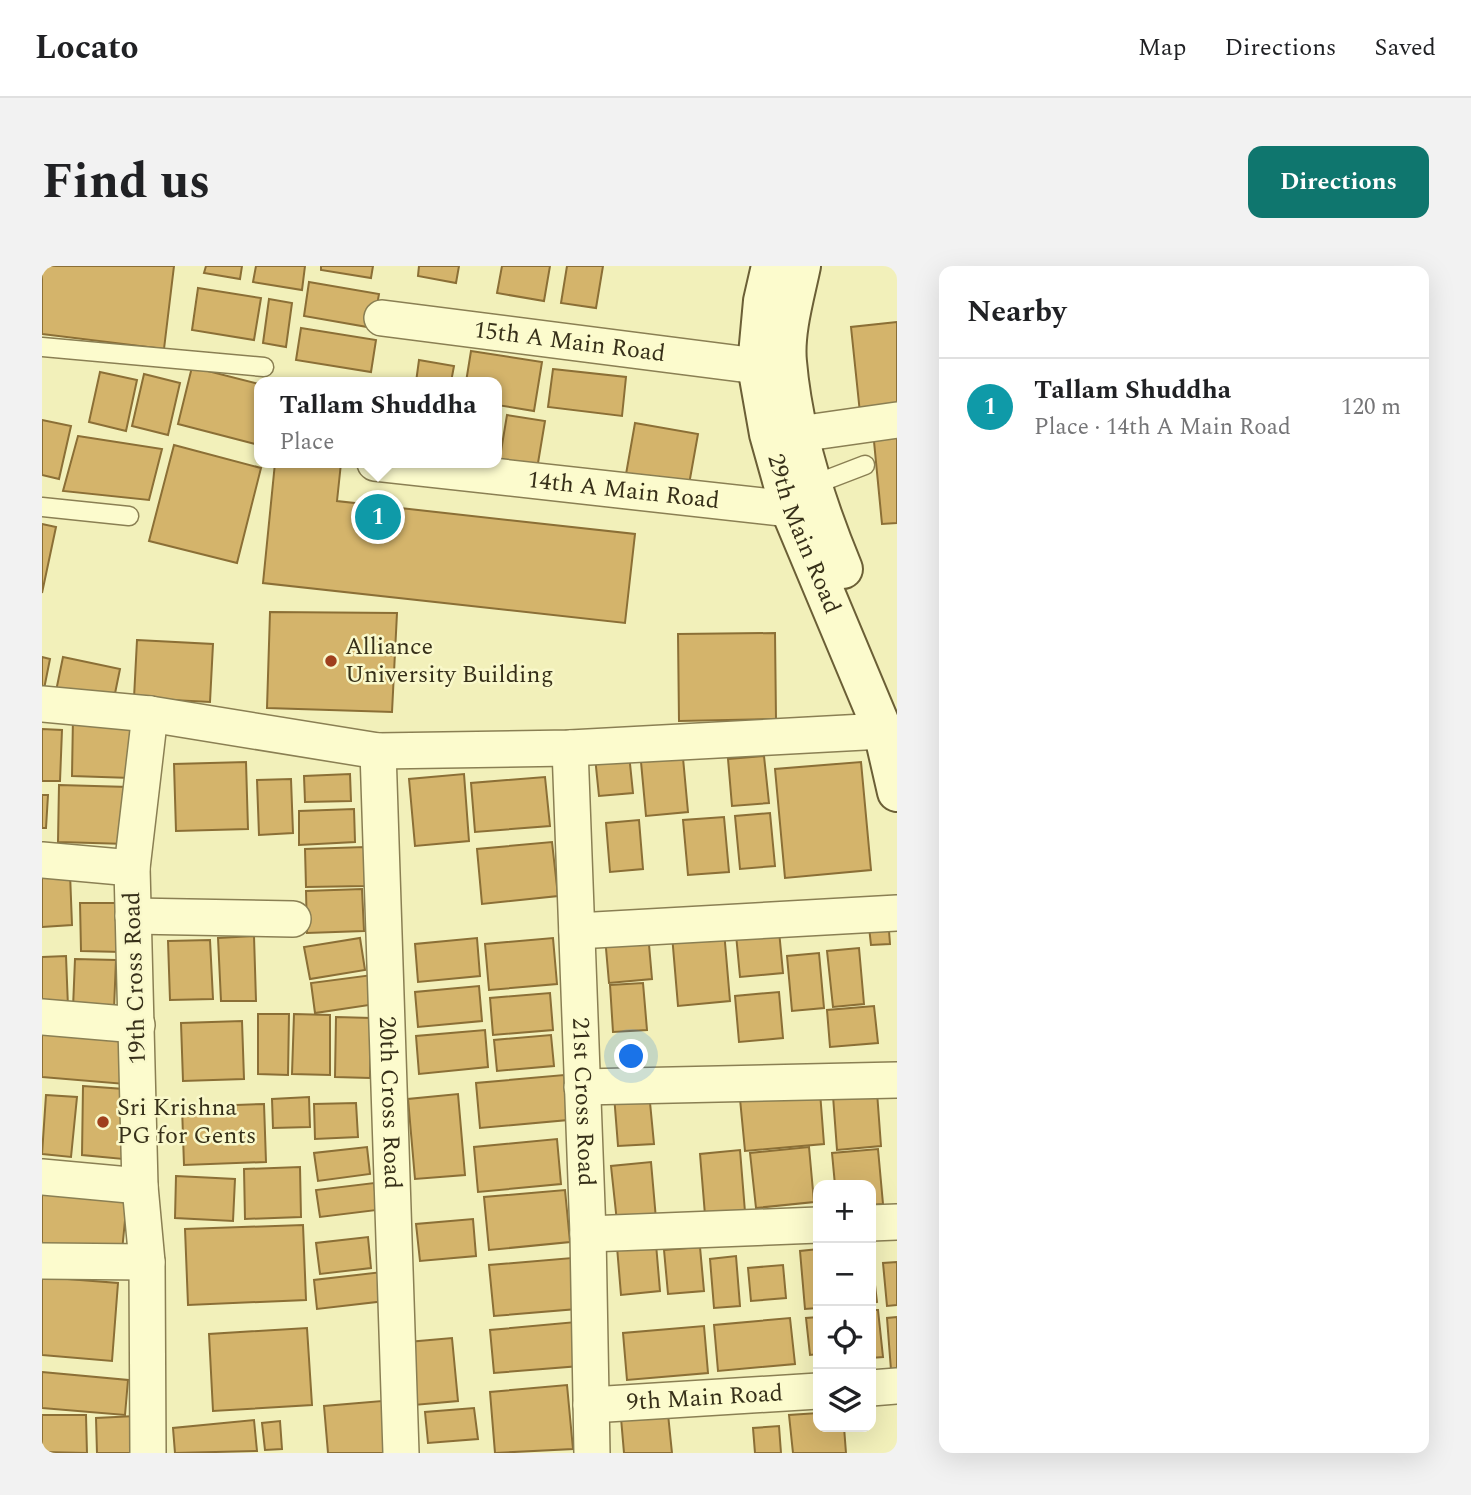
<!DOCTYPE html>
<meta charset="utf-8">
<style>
:root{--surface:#fff;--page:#f2f2f2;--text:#202124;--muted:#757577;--line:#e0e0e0;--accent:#0f766e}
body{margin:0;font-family:Spectral,serif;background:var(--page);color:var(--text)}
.controls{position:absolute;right:21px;bottom:21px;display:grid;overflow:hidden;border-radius:14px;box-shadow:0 7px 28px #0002}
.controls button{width:63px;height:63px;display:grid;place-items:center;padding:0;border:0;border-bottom:2px solid var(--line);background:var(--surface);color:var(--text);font:35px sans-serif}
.you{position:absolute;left:590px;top:791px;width:24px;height:24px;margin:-18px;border:5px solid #fff;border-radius:50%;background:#1a73e8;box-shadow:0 0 0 10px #1a73e833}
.badge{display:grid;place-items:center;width:46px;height:46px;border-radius:50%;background:var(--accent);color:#fff;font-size:23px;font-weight:700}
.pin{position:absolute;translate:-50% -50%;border:4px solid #fff;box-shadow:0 2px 7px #0006}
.popup{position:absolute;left:212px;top:111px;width:248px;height:91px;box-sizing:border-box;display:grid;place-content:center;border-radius:14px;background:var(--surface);filter:drop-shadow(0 2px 5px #0005);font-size:23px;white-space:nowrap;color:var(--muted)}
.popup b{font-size:26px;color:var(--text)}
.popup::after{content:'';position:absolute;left:50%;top:100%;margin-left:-14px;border:14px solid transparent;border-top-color:var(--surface)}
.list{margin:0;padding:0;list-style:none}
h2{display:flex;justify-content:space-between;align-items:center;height:91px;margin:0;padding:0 28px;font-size:30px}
h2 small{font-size:23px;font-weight:400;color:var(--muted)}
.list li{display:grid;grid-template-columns:46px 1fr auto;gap:21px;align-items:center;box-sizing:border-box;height:98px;padding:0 28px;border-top:2px solid var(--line)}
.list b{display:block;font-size:26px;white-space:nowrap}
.list p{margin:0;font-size:23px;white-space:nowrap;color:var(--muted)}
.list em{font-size:23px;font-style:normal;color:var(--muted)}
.icon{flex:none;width:38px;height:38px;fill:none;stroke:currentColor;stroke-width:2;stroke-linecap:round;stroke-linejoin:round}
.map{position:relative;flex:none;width:855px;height:1187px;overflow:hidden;border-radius:14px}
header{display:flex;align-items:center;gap:42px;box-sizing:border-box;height:98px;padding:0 35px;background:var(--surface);border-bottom:2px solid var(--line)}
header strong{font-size:33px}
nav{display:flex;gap:38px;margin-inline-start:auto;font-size:24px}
.intro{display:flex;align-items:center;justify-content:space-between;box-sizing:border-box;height:168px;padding:0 42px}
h1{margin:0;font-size:49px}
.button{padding:18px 32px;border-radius:14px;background:var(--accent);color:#fff;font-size:24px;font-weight:700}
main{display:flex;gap:42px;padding:0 42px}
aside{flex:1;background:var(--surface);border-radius:14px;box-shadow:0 7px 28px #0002}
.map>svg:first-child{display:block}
.building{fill:#d4b46b;stroke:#8b6f36;stroke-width:2}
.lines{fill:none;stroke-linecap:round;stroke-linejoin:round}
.lane-casing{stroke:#8a7f53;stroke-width:21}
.street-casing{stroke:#8a7f53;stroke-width:38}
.secondary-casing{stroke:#6b5f36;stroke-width:42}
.lane{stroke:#fcfbcd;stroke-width:18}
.street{stroke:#fcfbcd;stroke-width:35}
.secondary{stroke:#fcfbcd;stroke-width:38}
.poi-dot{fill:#9f3f1d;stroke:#f9f8ca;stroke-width:2.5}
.labels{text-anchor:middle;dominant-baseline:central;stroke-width:5;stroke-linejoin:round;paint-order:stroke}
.street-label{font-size:24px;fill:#373019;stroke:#f9f8ca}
.poi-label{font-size:24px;fill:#373019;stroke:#f9f8ca;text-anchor:start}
</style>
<header>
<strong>Locato</strong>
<nav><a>Map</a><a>Directions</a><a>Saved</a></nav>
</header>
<div class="intro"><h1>Find us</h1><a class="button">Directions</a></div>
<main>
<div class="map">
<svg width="855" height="1187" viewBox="0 0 855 1187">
<rect width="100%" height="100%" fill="#f2f0ba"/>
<g class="building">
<polygon points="0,0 132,0 122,83 0,68"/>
<polygon points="164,0 200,0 198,13 162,7"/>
<polygon points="214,0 263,0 260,24 211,16"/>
<polygon points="279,0 331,0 329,12 279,4"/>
<polygon points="377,0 417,0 414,17 376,10"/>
<polygon points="460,0 508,0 502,35 455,27"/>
<polygon points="525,0 561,0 554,42 519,37"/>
<polygon points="267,16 337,28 331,62 262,50"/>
<polygon points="156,22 219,32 212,74 150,64"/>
<polygon points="227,33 250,37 244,81 221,77"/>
<polygon points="855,56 855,143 818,147 809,61"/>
<polygon points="259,62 334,74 329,106 254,94"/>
<polygon points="429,85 500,96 492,145 455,139 455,116 424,116"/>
<polygon points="377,94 412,100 409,116 374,116"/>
<polygon points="150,101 217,118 217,160 213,178 136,158"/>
<polygon points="511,103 584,111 580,150 506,141"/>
<polygon points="58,106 95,114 84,165 47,156"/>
<polygon points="102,108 138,117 126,169 90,160"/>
<polygon points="465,149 503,155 495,203 457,197"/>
<polygon points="0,154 29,160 17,213 0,209"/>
<polygon points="593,157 656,168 646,224 583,214"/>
<polygon points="855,162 855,257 840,258 831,165"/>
<polygon points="36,170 120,183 107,234 21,225"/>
<polygon points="132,179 219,202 195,297 107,275"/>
<polygon points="233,197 299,197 295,235 593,268 583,357 221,317"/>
<polygon points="0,258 14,261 0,327"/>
<polygon points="228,346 355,347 350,446 225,442"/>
<polygon points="733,367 734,453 637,455 636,368"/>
<polygon points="95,374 171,378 168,436 92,432"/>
<polygon points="0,391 8,393 1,428 0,428"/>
<polygon points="21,391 78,403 70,442 13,430"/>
<polygon points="31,450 91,452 89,512 30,510"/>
<polygon points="0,463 20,464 18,515 0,515"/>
<polygon points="587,488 591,527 557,530 553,491"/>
<polygon points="722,490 727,537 690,540 686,493"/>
<polygon points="641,492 646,546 604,550 599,496"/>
<polygon points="204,496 206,563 134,565 132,498"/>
<polygon points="819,496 829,604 743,612 733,503"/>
<polygon points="308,508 309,535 263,536 262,510"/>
<polygon points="422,508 427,575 373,580 367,513"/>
<polygon points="503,511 508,560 433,566 429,517"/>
<polygon points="249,513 251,567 217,569 215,514"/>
<polygon points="17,519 87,521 85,578 16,576"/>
<polygon points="0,529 6,529 4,562 0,562"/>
<polygon points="312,543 313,576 257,579 257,545"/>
<polygon points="728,547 733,600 698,603 693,550"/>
<polygon points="682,551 687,606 646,609 641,554"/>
<polygon points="597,554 601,603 568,606 564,557"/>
<polygon points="510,576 516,630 440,638 435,583"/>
<polygon points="323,581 324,620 264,621 263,583"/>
<polygon points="28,607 30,659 0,661 0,608"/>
<polygon points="320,623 322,665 265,667 264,625"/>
<polygon points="38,637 79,637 79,686 39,685"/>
<polygon points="846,651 848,678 829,679 826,652"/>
<polygon points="736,654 741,707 698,711 693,658"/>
<polygon points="682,665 688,735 636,740 630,669"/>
<polygon points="606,667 610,713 567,717 563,671"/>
<polygon points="212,670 214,735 179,735 176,672"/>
<polygon points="318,672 323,704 268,713 262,681"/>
<polygon points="435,672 438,710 376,716 373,678"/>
<polygon points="511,672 515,718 447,724 443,678"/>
<polygon points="168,674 171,733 128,734 126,675"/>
<polygon points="817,682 822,738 791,741 785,685"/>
<polygon points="777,687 782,742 750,745 745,690"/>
<polygon points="24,690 26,741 0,742 0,691"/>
<polygon points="33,693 74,694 72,743 31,742"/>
<polygon points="330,709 334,738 273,747 269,717"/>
<polygon points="601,717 605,764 571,766 568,719"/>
<polygon points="437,720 440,755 376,761 373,726"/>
<polygon points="737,726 741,772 697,776 693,730"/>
<polygon points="508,727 511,764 451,769 448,732"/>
<polygon points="832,740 836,777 788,781 785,744"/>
<polygon points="216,748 247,748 246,809 216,808"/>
<polygon points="252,748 288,749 288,809 250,808"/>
<polygon points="294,751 329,752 328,812 293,811"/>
<polygon points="200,755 202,813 141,815 139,757"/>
<polygon points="443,764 446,801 377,808 374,770"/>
<polygon points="0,768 87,775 83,818 0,811"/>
<polygon points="509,769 512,800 455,805 452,774"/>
<polygon points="522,809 526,854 438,862 434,817"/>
<polygon points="41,820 82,823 81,893 40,889"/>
<polygon points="607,826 612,878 576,880 572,829"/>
<polygon points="778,826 782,878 703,885 698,833"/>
<polygon points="835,826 839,880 795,884 791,830"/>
<polygon points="416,828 423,909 373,913 366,833"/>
<polygon points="4,829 35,831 29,891 0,888"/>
<polygon points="267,831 268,861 231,862 230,833"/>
<polygon points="314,837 316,871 273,873 272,838"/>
<polygon points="222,838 224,896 142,899 140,841"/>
<polygon points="515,873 519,918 436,926 432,881"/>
<polygon points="325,881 328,908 276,915 272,887"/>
<polygon points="767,881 772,936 714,942 708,887"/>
<polygon points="836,883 841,938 829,939 829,919 793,919 790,887"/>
<polygon points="698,884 703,946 663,949 658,888"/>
<polygon points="609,896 614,953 575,956 569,900"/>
<polygon points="258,901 259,951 203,953 202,903"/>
<polygon points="134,910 193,913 191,955 133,952"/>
<polygon points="332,917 335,944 278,951 274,924"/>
<polygon points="523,924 528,976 447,984 442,931"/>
<polygon points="0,926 85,934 80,985 0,978"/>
<polygon points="431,953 434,990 378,995 374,958"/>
<polygon points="261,959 264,1034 146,1039 143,963"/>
<polygon points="326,971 329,1002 278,1008 274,977"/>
<polygon points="614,978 618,1025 579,1029 575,981"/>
<polygon points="658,981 662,1025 626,1028 622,984"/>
<polygon points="776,983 776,1042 763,1043 758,985"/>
<polygon points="829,985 835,1036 829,1037"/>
<polygon points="694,990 698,1040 672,1042 668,993"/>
<polygon points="530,992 535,1043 452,1050 447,999"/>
<polygon points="855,996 855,1039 845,1040 841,997"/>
<polygon points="741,999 744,1032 709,1035 706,1002"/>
<polygon points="340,1006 343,1035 275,1043 272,1014"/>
<polygon points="0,1011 76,1017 70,1095 0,1089"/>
<polygon points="829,1044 836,1044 841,1091 829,1092"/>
<polygon points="776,1051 776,1088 768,1089 764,1052"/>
<polygon points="855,1051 855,1103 849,1104 845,1052"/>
<polygon points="748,1052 753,1098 676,1105 672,1059"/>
<polygon points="534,1056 538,1100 452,1107 448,1064"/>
<polygon points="662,1060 666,1107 585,1114 581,1067"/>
<polygon points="265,1062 270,1139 171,1145 167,1068"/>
<polygon points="410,1072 416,1135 372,1139 366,1076"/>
<polygon points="0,1106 86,1114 83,1149 0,1142"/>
<polygon points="525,1119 531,1183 453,1187 448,1126"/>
<polygon points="340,1135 345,1187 286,1187 282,1140"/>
<polygon points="432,1142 436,1173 386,1177 383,1146"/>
<polygon points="776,1147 776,1161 802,1161 804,1187 751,1187 747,1149"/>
<polygon points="626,1148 630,1187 582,1187 579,1152"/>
<polygon points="0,1149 44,1149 45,1187 0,1186"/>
<polygon points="93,1150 94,1187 55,1187 54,1152"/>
<polygon points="212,1154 215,1185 133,1187 131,1162"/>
<polygon points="238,1155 240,1183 223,1184 220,1157"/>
<polygon points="737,1160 739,1187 713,1187 711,1162"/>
</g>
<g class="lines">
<g class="lane-casing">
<g id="lane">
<polyline points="0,81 222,101"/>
<polyline points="771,219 823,199"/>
<polyline points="0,241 87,250"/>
</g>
</g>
<g class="street-casing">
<g id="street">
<path id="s1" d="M340 52 715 100"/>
<polyline points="729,172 855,154"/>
<path id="s2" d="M333 197 748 243 775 238"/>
<polyline points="0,438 108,448 336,485 528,482 841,465"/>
<path id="s3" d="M528 482 546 968 550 1187"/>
<path id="s4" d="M336 485 359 1187"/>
<polyline points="0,594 90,602"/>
<polyline points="91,650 251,653"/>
<polyline points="535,665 855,647"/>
<polyline points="0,751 95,759"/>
<polyline points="540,821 855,814"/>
<polyline points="0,911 98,920"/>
<polyline points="829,957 855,956"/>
<polyline points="546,968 776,959"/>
<polyline points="0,995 105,996"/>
<polyline points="829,1122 855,1120"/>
<path id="s5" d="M549 1139 776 1125"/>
<polyline points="106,1187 105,996 98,920 90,602 108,448"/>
</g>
</g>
<g class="secondary-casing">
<g id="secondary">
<path id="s6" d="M729 0 721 35 715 100 727 168 748 243 841 465 855 526"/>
<path d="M759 0C753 29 742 66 745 96 751 166 774 238 801 303"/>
</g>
</g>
<use href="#lane" class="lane"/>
<use href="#street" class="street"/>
<use href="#secondary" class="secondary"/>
</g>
<g class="poi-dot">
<circle cx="289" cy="395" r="7"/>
<circle cx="61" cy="856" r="7"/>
</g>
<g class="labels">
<g class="street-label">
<text stroke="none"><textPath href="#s1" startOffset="189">15th A Main Road</textPath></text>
<text stroke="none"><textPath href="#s2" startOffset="250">14th A Main Road</textPath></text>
<text stroke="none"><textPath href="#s6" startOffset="276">29th Main Road</textPath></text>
<text transform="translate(93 712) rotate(-92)">19th Cross Road</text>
<text stroke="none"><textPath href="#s3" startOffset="354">21st Cross Road</textPath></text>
<text stroke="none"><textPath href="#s4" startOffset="352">20th Cross Road</textPath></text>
<text stroke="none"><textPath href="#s5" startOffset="114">9th Main Road</textPath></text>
</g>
<g class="poi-label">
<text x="303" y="381">Alliance<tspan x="303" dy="28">University Building</tspan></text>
<text x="75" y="842">Sri Krishna<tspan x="75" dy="28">PG for Gents</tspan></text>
</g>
</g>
</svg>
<div class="controls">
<button>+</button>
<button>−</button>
<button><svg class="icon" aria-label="locate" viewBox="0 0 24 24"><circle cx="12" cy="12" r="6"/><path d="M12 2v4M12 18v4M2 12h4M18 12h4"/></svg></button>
<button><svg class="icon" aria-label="layers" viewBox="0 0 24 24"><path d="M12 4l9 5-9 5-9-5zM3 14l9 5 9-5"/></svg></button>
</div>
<div class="you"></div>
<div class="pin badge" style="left:336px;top:251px;background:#0f9aa8">1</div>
<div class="popup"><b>Tallam Shuddha</b>Place</div>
</div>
<aside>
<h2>Nearby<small></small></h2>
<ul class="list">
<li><span class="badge" style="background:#0f9aa8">1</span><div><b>Tallam Shuddha</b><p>Place · 14th A Main Road</p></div><em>120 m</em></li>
</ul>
</aside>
</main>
